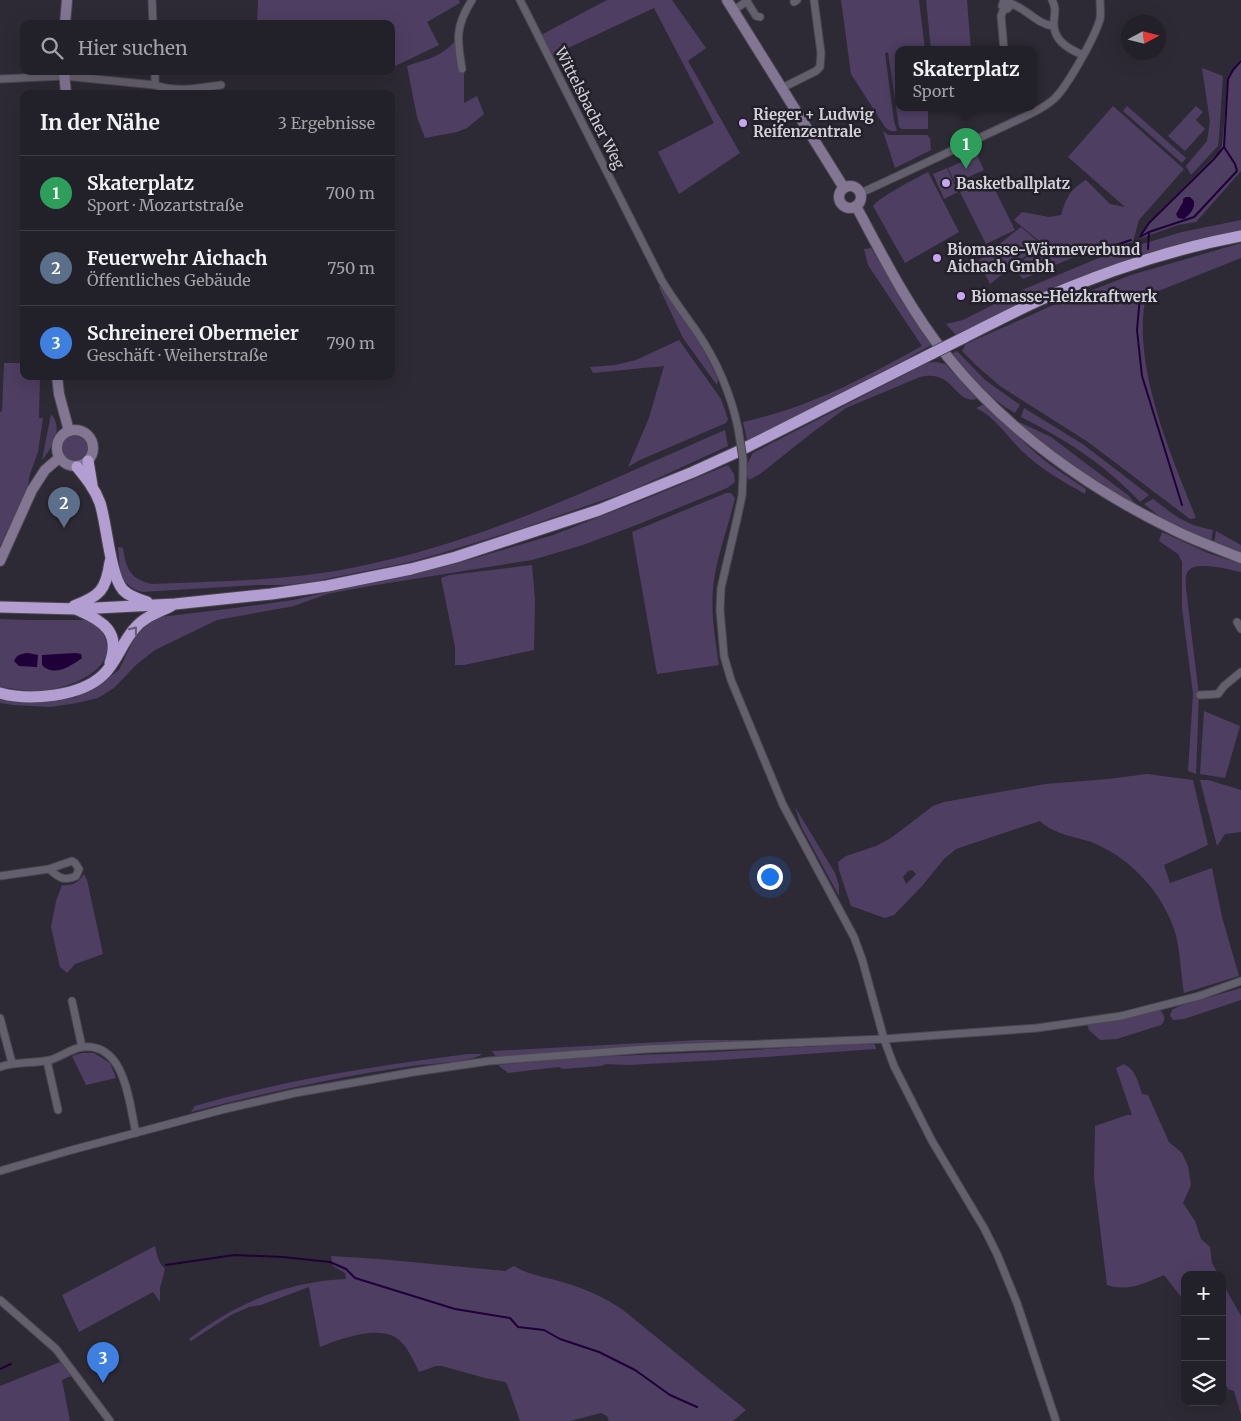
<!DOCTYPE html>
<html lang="de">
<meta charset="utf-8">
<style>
:root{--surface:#222028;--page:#2e2d34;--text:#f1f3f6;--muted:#a2a3a8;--line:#3f3e45;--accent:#ea580c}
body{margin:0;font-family:Merriweather,serif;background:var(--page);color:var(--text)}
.controls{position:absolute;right:15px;bottom:15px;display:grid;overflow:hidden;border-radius:10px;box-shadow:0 5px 20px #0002}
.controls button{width:45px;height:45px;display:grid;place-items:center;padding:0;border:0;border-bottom:1px solid var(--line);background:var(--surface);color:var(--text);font:25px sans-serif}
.compass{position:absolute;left:1121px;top:15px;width:45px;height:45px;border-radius:50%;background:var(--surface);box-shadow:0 5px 20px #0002;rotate:83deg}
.you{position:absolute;left:769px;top:876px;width:18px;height:18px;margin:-12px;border:4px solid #fff;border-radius:50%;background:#1a73e8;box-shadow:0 0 0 8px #1a73e833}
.badge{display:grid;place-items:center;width:32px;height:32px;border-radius:50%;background:var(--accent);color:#fff;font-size:16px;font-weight:700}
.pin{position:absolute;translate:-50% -41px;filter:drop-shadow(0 1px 2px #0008)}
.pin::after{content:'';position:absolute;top:26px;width:18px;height:15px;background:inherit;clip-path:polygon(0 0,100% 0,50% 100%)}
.popup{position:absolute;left:895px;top:46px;width:142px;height:65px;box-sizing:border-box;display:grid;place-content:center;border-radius:10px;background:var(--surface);filter:drop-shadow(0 1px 4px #0005);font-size:16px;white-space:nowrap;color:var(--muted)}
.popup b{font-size:19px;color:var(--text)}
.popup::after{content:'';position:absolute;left:50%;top:100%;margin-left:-10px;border:10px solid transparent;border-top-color:var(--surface)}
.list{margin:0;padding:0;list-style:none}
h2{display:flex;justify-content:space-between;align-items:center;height:65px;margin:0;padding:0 20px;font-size:21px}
h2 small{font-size:16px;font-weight:400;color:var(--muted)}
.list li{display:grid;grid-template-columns:32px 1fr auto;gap:15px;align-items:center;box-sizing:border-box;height:75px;padding:0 20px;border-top:1px solid var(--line)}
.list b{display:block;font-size:19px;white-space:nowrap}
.list p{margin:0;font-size:16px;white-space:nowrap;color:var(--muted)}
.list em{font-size:16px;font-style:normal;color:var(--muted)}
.icon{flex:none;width:28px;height:28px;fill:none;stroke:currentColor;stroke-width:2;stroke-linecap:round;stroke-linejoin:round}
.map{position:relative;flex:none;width:1241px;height:1421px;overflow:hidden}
.search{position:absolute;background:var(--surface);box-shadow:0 5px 20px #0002;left:20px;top:20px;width:375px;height:55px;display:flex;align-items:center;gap:12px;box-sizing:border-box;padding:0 18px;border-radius:10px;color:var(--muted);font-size:19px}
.panel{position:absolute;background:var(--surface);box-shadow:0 5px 20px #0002;left:20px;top:90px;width:375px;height:290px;border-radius:10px}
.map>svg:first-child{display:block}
.green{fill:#4e3e62;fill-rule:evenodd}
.water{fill:#1f0039}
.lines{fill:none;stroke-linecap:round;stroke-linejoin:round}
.stream{stroke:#1f0039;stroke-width:2}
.minor-casing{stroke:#4b4750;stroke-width:9}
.secondary-casing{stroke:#4b4750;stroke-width:12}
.trunk-casing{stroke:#4b4750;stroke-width:13}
.minor{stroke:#645f6c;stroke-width:7}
.secondary{stroke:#827692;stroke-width:10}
.trunk{stroke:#b39ed2;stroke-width:11}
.minor-bridge-casing{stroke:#4b4750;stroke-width:9;stroke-linecap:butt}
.trunk-bridge-casing{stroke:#4b4750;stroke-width:13;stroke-linecap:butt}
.minor-bridge{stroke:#645f6c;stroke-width:7}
.trunk-bridge{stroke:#b39ed2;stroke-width:11}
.oneway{stroke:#645976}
.poi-dot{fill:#c6a6f0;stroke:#24202b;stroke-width:2}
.labels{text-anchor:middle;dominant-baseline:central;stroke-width:5;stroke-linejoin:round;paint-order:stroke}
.street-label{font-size:15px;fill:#d2d0d7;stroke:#24202b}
.poi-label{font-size:15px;font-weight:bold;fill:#d2d0d7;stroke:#24202b;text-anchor:start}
</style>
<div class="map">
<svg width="1241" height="1421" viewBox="0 0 1241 1421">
<rect width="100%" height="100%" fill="#2e2a35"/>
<g class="green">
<polygon points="258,0 459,0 460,3 427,22 439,45 391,68 391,24 257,24"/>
<polygon points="607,0 672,0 706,48 688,61 740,153 679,194 658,152 714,123 654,8 553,55 541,35"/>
<path d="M841 0H919L925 50H898V108H928V129H902L899 127 888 52 885 53 894 121 897 131C890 132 887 130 883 124L851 74Z"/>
<polygon points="926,0 967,0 971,50 931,50"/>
<path d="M455 41 460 71 464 72V103L477 96 484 114 467 128 457 132 425 138 417 117 407 66C427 59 440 58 455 41Z"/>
<polygon points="1241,59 1241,171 1196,222 1178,225 1139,239 1149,222 1218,153 1222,146 1228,76"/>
<polygon points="1202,68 1223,76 1219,137 1218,146 1191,175 1186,166 1207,141 1210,122"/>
<path d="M1113 106 1184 169 1139 220 1133 242 1091 256 1088 251 1023 279 1018 273H1012L1011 270 1043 244 1014 220 1022 212 1049 217 1061 215C1067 197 1069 190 1086 180L1110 204 1125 207 1068 157Z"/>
<polygon points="1127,106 1186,158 1182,163 1123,111"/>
<polygon points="1196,106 1203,112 1196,120 1205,129 1185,151 1168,136"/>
<polygon points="883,131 888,135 927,135 930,138 931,150 895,168"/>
<polygon points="977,155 984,170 955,183 948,168"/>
<polygon points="947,168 958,192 944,199 933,174"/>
<path d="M928 172 959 232 905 263 873 206C876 199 918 177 928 172Z"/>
<polygon points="988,176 1015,230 986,244 959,190"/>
<polygon points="1241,220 1241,230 1183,245 1004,313 956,335 946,324 963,320 1022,290 1106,255 1182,232"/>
<polygon points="1021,227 1041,244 990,284 978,261"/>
<path d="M1241 243V258L1146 296C1131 364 1171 455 1196 518L1190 519 1088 442 1000 386 977 366 962 351 966 344 1051 306 1131 275Z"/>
<path d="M871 248 900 295 933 344 855 388 747 440 743 422C811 407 862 379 922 346L868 265 864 249Z"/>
<polygon points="662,285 676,309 695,333 718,379 717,385 683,338 659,287"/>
<polygon points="679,340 721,399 728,419 726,423 640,460 628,467 649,418 664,366 593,373 590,367 615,365 636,360"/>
<path d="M957 351 985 380 1020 405 1015 413C989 399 970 376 951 354Z"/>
<path d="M936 362 945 364 976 396 977 399C954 405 955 369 920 377L846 408 813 432 760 474 749 480C744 470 748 461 753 453L927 363Z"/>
<polygon points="4,363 24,363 24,376 40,376 39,418 43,418 38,452 30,474 27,490 0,546 0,412 2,411"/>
<path d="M984 404C1003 420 1019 439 1038 455 1053 468 1070 478 1086 489L1085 494C1062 481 1039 468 1021 450 1006 435 995 417 976 408Z"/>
<path d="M1024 408 1084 445 1149 495 1140 502C1107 466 1065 439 1021 417Z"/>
<path d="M51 414C64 429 52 448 42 460Z"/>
<polygon points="1017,421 1051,437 1129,496 1137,506 1075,470 1023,428"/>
<path d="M725 430 728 446 632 490 523 528 442 553 406 563 316 581 285 585H258L142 592C118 585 120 568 118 547L123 548C126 569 130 579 152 584 221 581 289 581 356 567 485 542 605 482 725 430Z"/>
<circle cx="75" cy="448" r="13"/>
<polygon points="728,465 734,474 735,482 727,488 639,524 583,545 532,560 370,586 327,594 294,606 217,620 155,650 136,665 114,688 98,698 77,703 50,707 13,705 0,703 0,698 30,702 75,698 97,686 119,670 134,639 147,624 160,617 235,608 293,600 458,563 553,535 648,498"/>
<path d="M726 493H731L735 498C728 528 716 558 713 588 711 615 715 639 719 665L657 674 632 532Z"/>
<path d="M1153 499C1174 515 1185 525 1213 530L1211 542 1165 521 1144 504Z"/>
<polygon points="1216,531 1241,545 1241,554 1214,543"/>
<path d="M1162 532 1208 553 1241 564V572C1230 570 1192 559 1187 573 1185 577 1186 585 1186 589L1199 695 1196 774 1188 771 1193 694 1182 608V562L1178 554 1159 541Z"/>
<polygon points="532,565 535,599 534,650 464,665 455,665 455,647 441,578 450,575"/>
<path d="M0 619 28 620H86L102 629C104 635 108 645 107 651 103 679 54 692 31 691 20 690 10 688 0 687Z"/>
<polygon points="1204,711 1240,726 1225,778 1200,774"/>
<path d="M1147 774 1193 780 1208 845 1164 865 1170 883 1212 868 1222 917 1239 976 1184 993C1181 975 1180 945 1174 929 1161 892 1132 860 1096 844 1077 836 1056 836 1040 821L956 849 944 859 922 886 894 915 885 918 851 906 839 870 838 862 846 856 876 846 891 838 933 806 944 802 1045 784 1108 779ZM912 870 916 874 906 884 903 877 908 871Z"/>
<polygon points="1200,780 1208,780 1241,790 1241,832 1225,834 1217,846"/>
<polygon points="795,807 835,873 839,885 839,896 801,826"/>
<path d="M84 874 87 880 103 954 75 964 67 973 60 967 51 927 56 901 62 885C73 886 78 883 84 874Z"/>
<polygon points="1241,988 1241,1000 1184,1019 1173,1020 1170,1015 1172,1010 1179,1006"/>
<path d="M1160 1010C1165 1015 1166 1020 1161 1025L1117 1039 1100 1040 1089 1030 1087 1024Z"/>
<polygon points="698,1040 754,1040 735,1043 497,1058 492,1051"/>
<polygon points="871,1043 875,1045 876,1049 722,1060 628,1065 606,1064 601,1066 563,1069 559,1067 508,1073 498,1065 566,1058 715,1052"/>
<polygon points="82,1053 94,1053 110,1063 116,1078 86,1085 72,1056"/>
<path d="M468 1054H482C473 1062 426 1064 412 1066 337 1077 264 1093 191 1112L195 1106C283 1080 376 1066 468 1054Z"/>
<path d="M1124 1064C1136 1070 1138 1082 1142 1094L1148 1095 1169 1142 1182 1153 1188 1166 1191 1185 1183 1203 1195 1221 1201 1239 1210 1247 1212 1263 1219 1275H1185V1302L1164 1275C1145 1283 1128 1292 1107 1285L1094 1178 1095 1126 1127 1115H1132L1116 1068Z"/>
<path d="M155 1246C157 1255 158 1262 165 1269L160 1288V1302L153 1292 79 1332 62 1295Z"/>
<path d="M331 1256 379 1259 505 1271 514 1266C527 1274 540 1276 555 1280 579 1286 603 1296 623 1310L746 1410 733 1421H609L607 1416 601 1413 570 1421H520L507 1384 505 1382 485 1378 442 1366H436L419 1372C413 1360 407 1344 395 1337 376 1326 339 1339 320 1347L309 1287 261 1305 249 1307 231 1315 191 1341 189 1339C234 1304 289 1281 346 1279L345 1273 333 1266Z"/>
<polygon points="1222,1282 1241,1316 1241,1415 1234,1391 1228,1389 1222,1378"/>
<polygon points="60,1362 71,1376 62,1380 70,1421 0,1421 0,1386"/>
</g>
<g class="water">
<path d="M1186 197H1190L1194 201C1195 209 1190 214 1184 219L1178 218 1176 214 1183 202V199Z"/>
<path d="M28 653 38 655 37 667 19 666 14 661C17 654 21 654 28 653Z"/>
<path d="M75 653 81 654 82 658C70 667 53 677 42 665V655Z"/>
</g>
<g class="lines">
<g class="stream">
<polyline points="1141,235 1149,223 1214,159 1223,148"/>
<polyline points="1140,237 1149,232 1194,217 1237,171 1235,164 1224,147 1228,79 1233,70 1241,61"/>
<polyline points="1148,249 1149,232"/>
<polyline points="1086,255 1131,240"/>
<polyline points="1140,296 1137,330 1142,376 1182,505"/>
<polyline points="166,1265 234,1255 283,1257 330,1262 346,1269 355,1278 455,1309 510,1318 518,1327 544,1330 560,1339 599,1352 635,1370 670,1395 697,1407"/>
<polyline points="0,1369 11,1364"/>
</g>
<g class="minor-casing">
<g id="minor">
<polyline points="152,0 153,24"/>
<path d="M520 0 662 281C673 299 685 315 697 332 716 360 731 395 738 428"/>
<polyline points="746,0 756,16 760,17"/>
<polyline points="1004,0 1002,6 1007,9 1011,5 1009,0"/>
<path d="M1052 0C1056 7 1055 12 1054 20 1052 39 1066 48 1083 55"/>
<polyline points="794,2 797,0"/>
<path d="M1012 4C1028 10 1037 24 1053 26"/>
<polyline points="1004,8 1001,16 1004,50"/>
<polyline points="734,10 747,1"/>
<path d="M462 69C457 40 455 26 472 0"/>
<polyline points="155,71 155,85"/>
<path d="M0 79 64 76 155 85C176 93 200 88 221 85"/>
<polyline points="782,88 816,71 820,67 821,53 814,0"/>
<path d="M861 193 1024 117C1035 112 1045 107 1054 99 1067 87 1095 37 1100 19 1101 13 1100 6 1100 0"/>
<polyline points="743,475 742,496 737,519 721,588 720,610 724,656 731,680 783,805 854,937 862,959 884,1039 894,1066 932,1141 984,1228 997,1254 1017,1303 1056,1421"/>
<polyline points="1237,622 1241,629"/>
<polyline points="1200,695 1218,694 1224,686 1241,672"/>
<path d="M0 876 49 869 72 861 75 863 79 869 76 876C64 882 58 877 49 869"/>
<polyline points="72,1001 82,1047"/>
<polyline points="0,1018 12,1063"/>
<polyline points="47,1061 58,1110"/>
<path d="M0 1067C16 1061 33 1064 50 1060 61 1057 70 1049 82 1047 126 1042 129 1104 136 1133"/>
<polyline points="0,1171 68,1151 225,1109 295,1093 414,1072 489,1061 646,1049 884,1039 1037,1028 1121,1016 1199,996 1241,981"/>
<polyline points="0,1300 56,1349 110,1421"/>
</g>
</g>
<g class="secondary-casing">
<g id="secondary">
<polyline points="727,0 844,188"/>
<polyline points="65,24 67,0"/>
<polyline points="64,71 66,94"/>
<circle cx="850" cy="197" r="11"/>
<path d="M856 206C883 257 911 312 947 356 1006 430 1089 489 1174 530 1196 541 1219 549 1241 558"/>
<polyline points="57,376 59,394 69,431"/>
<circle cx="75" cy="448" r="18"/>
<polyline points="0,561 32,490 45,470 59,458"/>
</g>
</g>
<g class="trunk-casing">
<g id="trunk">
<path d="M963 338C989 325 1015 311 1042 299 1106 271 1172 249 1241 236"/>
<polyline points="88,461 92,485"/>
<path d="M77 467C86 478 95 489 100 503 107 525 110 575 123 590 130 597 138 599 147 602"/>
<path d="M74 606C100 596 106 590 110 562"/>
<polyline points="0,607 77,609 175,604 271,594 327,586 411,569 456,557 599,510 693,472 737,452 933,353"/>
<path d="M78 610C103 621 121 632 110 663"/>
<path d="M0 693C29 701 80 697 103 675 117 662 122 642 135 628 144 617 159 612 171 606"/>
</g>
</g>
<use href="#minor" class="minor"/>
<use href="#secondary" class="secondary"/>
<use href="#trunk" class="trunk"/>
<g class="minor-bridge-casing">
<polyline id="minor-bridge" points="738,428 743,459 743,475"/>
</g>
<g class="trunk-bridge-casing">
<polyline id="trunk-bridge" points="933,353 963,338"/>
</g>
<use href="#minor-bridge" class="minor-bridge"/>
<use href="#trunk-bridge" class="trunk-bridge"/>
</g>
<defs><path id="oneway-chevron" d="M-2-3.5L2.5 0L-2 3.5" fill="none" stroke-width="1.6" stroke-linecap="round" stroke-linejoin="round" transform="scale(1.25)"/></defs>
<use class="oneway" href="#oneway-chevron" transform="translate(134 630) rotate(-51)"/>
<g class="poi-dot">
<circle cx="743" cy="123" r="5"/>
<circle cx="946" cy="183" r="5"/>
<circle cx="937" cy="258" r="5"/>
<circle cx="961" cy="296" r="5"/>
</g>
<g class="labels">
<g class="street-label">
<text transform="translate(590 108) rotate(63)">Wittelsbacher Weg</text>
</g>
<g class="poi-label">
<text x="753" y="114">Rieger + Ludwig<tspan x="753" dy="17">Reifenzentrale</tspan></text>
<text x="956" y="183">Basketballplatz</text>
<text x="947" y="249">Biomasse-Wärmeverbund<tspan x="947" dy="17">Aichach Gmbh</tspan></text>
<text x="971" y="296">Biomasse-Heizkraftwerk</text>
</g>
</g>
</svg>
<div class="controls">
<button>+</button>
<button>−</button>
<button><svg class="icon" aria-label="layers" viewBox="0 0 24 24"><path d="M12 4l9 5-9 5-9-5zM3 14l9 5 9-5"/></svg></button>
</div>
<svg class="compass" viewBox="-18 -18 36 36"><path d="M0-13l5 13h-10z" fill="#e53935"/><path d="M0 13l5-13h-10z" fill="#a2a3a8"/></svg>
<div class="you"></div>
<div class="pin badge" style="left:966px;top:169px;background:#2e9e5b">1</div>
<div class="popup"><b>Skaterplatz</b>Sport</div>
<div class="pin badge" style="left:64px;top:528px;background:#5c6f8a">2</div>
<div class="pin badge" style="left:103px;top:1383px;background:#3f7fe0">3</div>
<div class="search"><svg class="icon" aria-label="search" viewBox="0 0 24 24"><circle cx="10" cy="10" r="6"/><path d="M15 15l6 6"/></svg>Hier suchen</div>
<section class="panel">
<h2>In der Nähe<small>3 Ergebnisse</small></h2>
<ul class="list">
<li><span class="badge" style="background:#2e9e5b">1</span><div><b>Skaterplatz</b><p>Sport · Mozartstraße</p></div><em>700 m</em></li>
<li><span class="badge" style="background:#5c6f8a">2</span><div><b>Feuerwehr Aichach</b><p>Öffentliches Gebäude</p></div><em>750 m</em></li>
<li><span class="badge" style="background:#3f7fe0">3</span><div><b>Schreinerei Obermeier</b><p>Geschäft · Weiherstraße</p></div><em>790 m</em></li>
</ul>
</section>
</div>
